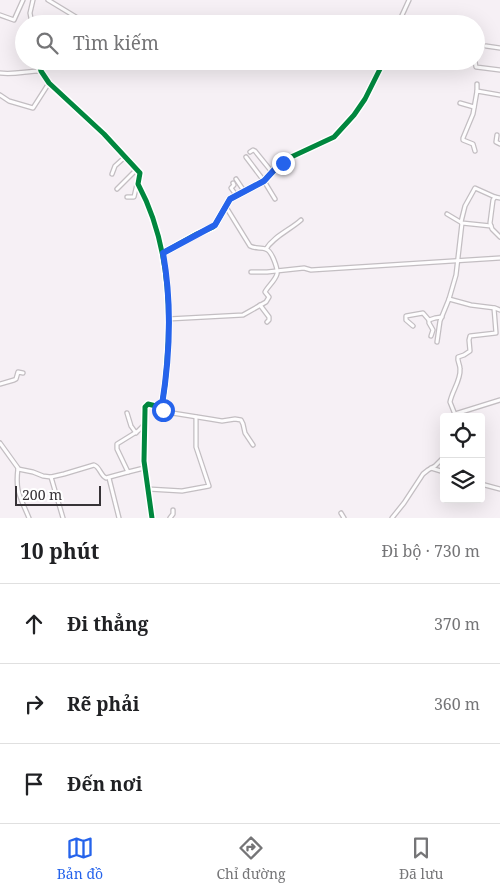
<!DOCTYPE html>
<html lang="vi">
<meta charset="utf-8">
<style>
:root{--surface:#fff;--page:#f6f6f6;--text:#202124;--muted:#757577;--line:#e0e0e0;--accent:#2563eb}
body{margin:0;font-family:"Noto Serif",serif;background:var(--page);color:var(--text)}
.controls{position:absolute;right:15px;bottom:15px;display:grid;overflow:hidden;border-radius:5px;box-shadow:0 5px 20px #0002}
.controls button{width:45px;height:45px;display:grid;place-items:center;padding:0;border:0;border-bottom:1px solid var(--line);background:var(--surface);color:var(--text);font:25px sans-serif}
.scale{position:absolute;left:15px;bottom:12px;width:86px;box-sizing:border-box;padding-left:5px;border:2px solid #373337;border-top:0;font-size:14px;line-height:18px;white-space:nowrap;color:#373337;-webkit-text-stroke:4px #fff;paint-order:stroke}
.stop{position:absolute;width:15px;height:15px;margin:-11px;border:4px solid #2563eb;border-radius:50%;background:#fff}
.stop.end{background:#2563eb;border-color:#fff;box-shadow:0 1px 5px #0008}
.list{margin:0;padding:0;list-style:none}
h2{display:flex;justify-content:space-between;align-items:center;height:65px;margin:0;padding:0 20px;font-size:21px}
h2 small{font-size:16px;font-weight:400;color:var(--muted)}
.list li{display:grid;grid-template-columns:32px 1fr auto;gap:15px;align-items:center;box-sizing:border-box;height:80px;padding:0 20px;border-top:1px solid var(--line)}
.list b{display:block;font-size:19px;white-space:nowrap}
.list em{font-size:16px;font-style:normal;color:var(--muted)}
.icon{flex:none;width:28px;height:28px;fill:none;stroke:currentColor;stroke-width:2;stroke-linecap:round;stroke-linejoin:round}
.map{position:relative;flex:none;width:500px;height:518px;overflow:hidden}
.search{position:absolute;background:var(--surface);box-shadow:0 5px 20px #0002;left:15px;right:15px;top:15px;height:55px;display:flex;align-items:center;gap:12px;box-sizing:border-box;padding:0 18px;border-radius:28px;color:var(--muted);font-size:19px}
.sheet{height:305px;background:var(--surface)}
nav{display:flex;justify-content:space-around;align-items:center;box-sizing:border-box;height:70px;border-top:1px solid var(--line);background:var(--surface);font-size:14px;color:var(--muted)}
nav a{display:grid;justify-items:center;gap:2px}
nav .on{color:var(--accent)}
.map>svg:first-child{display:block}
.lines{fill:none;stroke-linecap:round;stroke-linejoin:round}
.minor-casing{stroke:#c3bec2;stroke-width:5.5}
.minor{stroke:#fefdfe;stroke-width:3}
.cycleway-casing{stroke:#fff;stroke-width:8}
.cycleway{stroke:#00873e;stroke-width:5}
.route{stroke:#2563eb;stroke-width:6}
</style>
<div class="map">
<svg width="500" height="518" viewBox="0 0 500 518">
<rect width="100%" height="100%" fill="#f6f0f5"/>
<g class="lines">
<g class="minor-casing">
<g id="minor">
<polyline points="48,0 81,20 81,24"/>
<polyline points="0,15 14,20 23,0"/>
<polyline points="32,24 30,13 33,0"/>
<polyline points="398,24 409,0"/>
<polyline points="486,46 500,48"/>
<path d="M38 61 41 71 49 83 104 134 140 173 138 184C167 238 172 300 167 361 166 376 165 392 161 407H160L148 404 145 407V410L144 461 152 518"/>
<polyline points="475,61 476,67 500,70"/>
<path d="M0 73C14 75 27 71 41 71"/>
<polyline points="477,91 477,84"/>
<polyline points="0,95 9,101 33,108 49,83"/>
<polyline points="460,103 474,107"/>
<polyline points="497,135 496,142 500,144"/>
<polyline points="475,151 473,144 463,140 463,138 473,114 477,91 500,95"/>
<polyline points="250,152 253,150 255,151 272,172"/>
<polyline points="246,157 264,181 275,199"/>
<polyline points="112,174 115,166 125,157"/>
<polyline points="236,179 244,191"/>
<polyline points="233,183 234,185 231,188 236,195"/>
<polyline points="117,189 137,169"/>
<polyline points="127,197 134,197 137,184"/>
<polyline points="500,198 495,197 493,200 490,223 492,229 500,237"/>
<polyline points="447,214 462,223 491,226"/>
<polyline points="461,222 465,206 475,188 495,197"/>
<polyline points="462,223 456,275 449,299 471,305 495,308 500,310"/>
<path d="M266 249C274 236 290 230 301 220"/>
<polyline points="163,253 197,234 213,227 215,225 230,199 264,181 277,167 289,158 334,137 354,115 365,99 384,61"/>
<polyline points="251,272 267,272 304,268 311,270 500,258"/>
<polyline points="260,305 269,317 269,320 267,322"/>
<path d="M168 319 243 315 266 302 269 297 265 292C268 286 275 281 277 274 278 269 272 251 266 249 260 247 256 249 250 246L226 207"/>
<polyline points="413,326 406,320 406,316 423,313 429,320"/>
<polyline points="431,336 433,330 429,323 429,320 435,318 442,317"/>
<polyline points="437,342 440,321 449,299"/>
<polyline points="0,384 14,380 16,379 18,372 23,373"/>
<polyline points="160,407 166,412 210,419 222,421 235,419 241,420 243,424 245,433 253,445"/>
<polyline points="127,413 131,426 136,433"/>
<polyline points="455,414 500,400"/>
<path d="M456 417 450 402C452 391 461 380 460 369 460 364 457 361 458 357L464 355 470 351 469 340 470 336 496 333 494 308"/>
<path d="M0 443 18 468C15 492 20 496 29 518"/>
<polyline points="431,468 444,472"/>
<path d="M18 469 33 472 43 476 51 477 64 474 94 465C100 467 100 475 106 478L128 472 117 449V444L138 431 143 426"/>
<polyline points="128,472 144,468"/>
<polyline points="51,477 63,518"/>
<polyline points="109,478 119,518"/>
<polyline points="481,484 500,489"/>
<polyline points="148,489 182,491 209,486 196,447 196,417"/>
<polyline points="341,513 344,518"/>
<polyline points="170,518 173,514 173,510"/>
<polyline points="392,518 404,503 423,474 428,470 435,466 444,457"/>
</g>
</g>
<use href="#minor" class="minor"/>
<g class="cycleway-casing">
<g id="cycleway">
<path d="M38 61 41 71 49 83 104 134 140 173 138 184C167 238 172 300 167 361 166 376 165 392 161 407H160L148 404 145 407V410L144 461 152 518"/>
<polyline points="163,253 197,234 213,227 215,225 230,199 264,181 277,167 289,158 334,137 354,115 365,99 384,61"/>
</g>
</g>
<use href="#cycleway" class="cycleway"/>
</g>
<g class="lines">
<path class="route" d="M163 410 160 407 162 405C170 355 172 303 163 253L215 225 230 199 264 181 274 170 283 163"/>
</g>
</svg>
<div class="controls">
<button><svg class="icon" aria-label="locate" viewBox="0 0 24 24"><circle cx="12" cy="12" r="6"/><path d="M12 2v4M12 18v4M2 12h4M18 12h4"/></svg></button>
<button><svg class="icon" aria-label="layers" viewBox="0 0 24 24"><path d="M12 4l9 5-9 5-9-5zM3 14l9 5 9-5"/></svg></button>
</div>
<div class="scale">200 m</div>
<div class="stop" style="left:163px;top:410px"></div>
<div class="stop end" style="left:283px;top:163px"></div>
<div class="search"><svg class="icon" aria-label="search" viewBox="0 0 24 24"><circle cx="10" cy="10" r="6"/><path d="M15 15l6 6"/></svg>Tìm kiếm</div>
</div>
<section class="sheet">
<h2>10 phút<small>Đi bộ · 730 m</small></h2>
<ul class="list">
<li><svg class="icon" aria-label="ahead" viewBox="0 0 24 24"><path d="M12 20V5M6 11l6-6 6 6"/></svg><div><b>Đi thẳng</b></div><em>370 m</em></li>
<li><svg class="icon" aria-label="right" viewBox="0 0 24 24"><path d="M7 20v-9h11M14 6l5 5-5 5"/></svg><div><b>Rẽ phải</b></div><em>360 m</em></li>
<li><svg class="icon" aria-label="arrive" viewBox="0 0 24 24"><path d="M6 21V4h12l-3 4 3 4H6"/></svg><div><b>Đến nơi</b></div></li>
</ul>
</section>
<nav>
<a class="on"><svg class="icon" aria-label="map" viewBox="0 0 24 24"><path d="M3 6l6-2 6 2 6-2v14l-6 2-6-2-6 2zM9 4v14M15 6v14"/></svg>Bản đồ</a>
<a><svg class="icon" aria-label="directions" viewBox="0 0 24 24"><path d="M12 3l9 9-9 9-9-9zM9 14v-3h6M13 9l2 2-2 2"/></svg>Chỉ đường</a>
<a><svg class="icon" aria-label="saved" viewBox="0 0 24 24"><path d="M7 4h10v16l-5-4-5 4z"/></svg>Đã lưu</a>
</nav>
